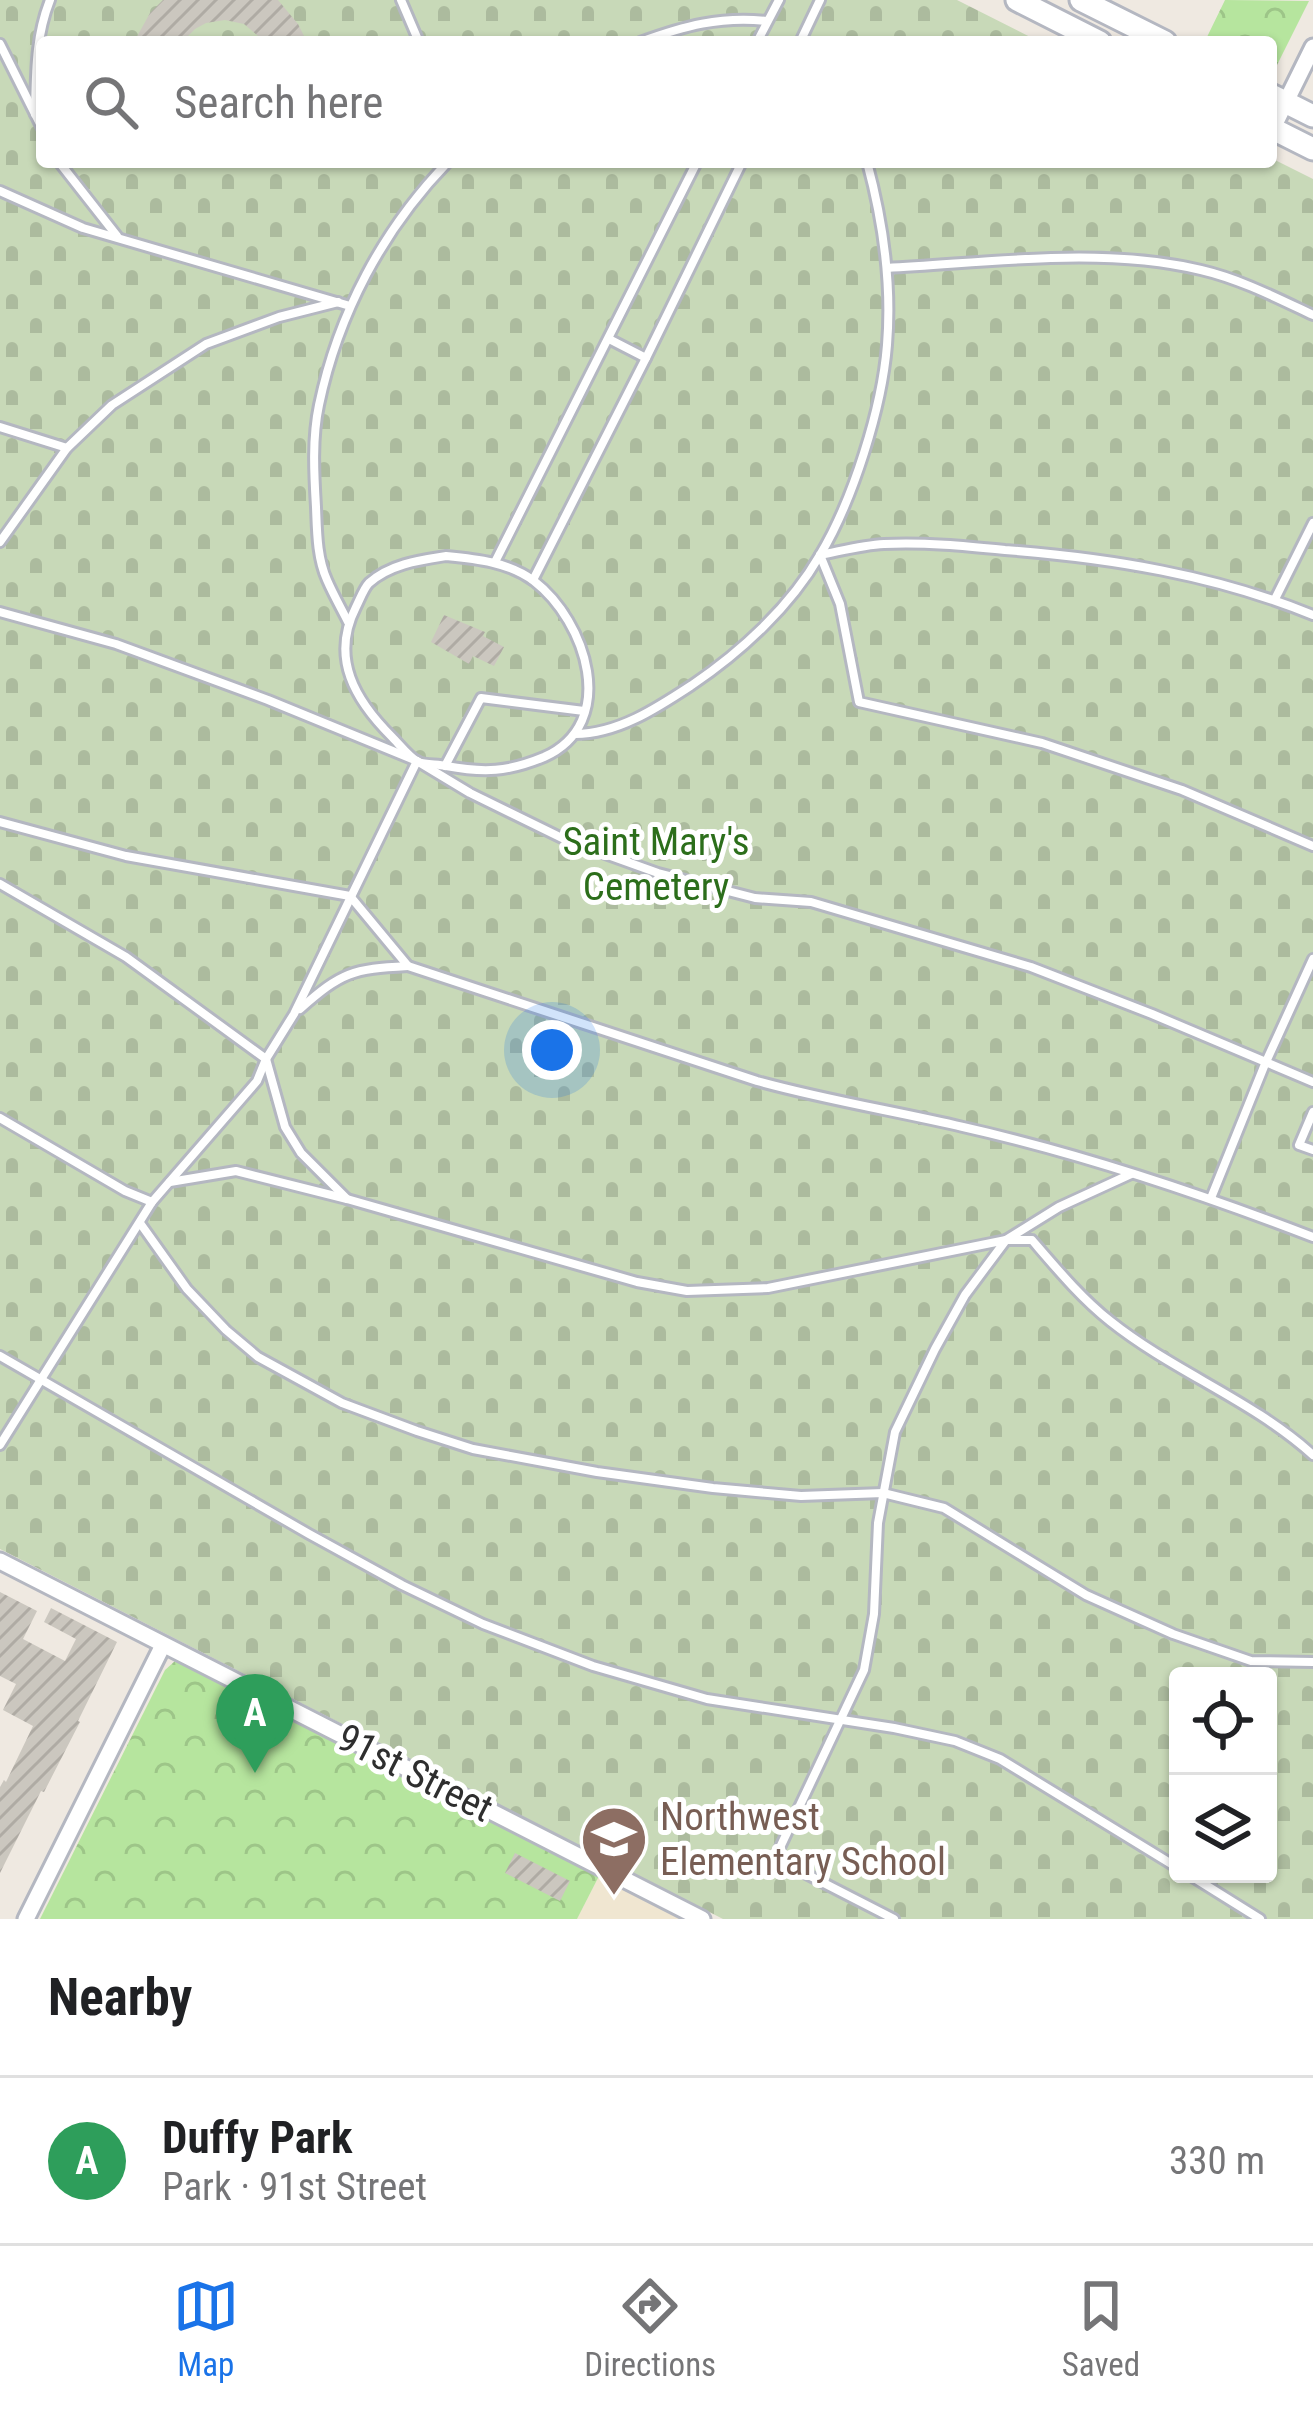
<!DOCTYPE html>
<meta charset="utf-8">
<style>
:root{--surface:#fff;--page:#f6f6f6;--text:#202124;--muted:#757577;--line:#e0e0e0;--accent:#1a73e8}
body{margin:0;font-family:"Roboto Condensed",sans-serif;background:var(--page);color:var(--text)}
.controls{position:absolute;right:36px;bottom:36px;display:grid;overflow:hidden;border-radius:12px;box-shadow:0 3px 9px #0004}
.controls button{width:108px;height:108px;display:grid;place-items:center;padding:0;border:0;border-bottom:3px solid var(--line);background:var(--surface);color:var(--text);font:60px sans-serif}
.you{position:absolute;left:552px;top:1050px;width:42px;height:42px;margin:-30px;border:9px solid #fff;border-radius:50%;background:#1a73e8;box-shadow:0 0 0 18px #1a73e833}
.badge{display:grid;place-items:center;width:78px;height:78px;border-radius:50%;background:var(--accent);color:#fff;font-size:39px;font-weight:700}
.pin{position:absolute;translate:-50% -99px;filter:drop-shadow(0 3px 6px #0008)}
.pin::after{content:'';position:absolute;top:63px;width:42px;height:36px;background:inherit;clip-path:polygon(0 0,100% 0,50% 100%)}
.list{margin:0;padding:0;list-style:none}
h2{display:flex;justify-content:space-between;align-items:center;height:156px;margin:0;padding:0 48px;font-size:51px}
h2 small{font-size:39px;font-weight:400;color:var(--muted)}
.list li{display:grid;grid-template-columns:78px 1fr auto;gap:36px;align-items:center;box-sizing:border-box;height:168px;padding:0 48px;border-top:3px solid var(--line)}
.list b{display:block;font-size:45px;white-space:nowrap}
.list p{margin:0;font-size:39px;white-space:nowrap;color:var(--muted)}
.list em{font-size:39px;font-style:normal;color:var(--muted)}
.icon{flex:none;width:66px;height:66px;fill:none;stroke:currentColor;stroke-width:2;stroke-linecap:round;stroke-linejoin:round}
.map{position:relative;flex:none;width:1313px;height:1919px;overflow:hidden}
.search{position:absolute;background:var(--surface);box-shadow:0 3px 9px #0004;left:36px;right:36px;top:36px;height:132px;display:flex;align-items:center;gap:30px;box-sizing:border-box;padding:0 42px;border-radius:12px;color:var(--muted);font-size:45px}
.sheet{height:324px;background:var(--surface)}
nav{display:flex;justify-content:space-around;align-items:center;box-sizing:border-box;height:168px;border-top:3px solid var(--line);background:var(--surface);font-size:33px;color:var(--muted)}
nav a{display:grid;justify-items:center;gap:6px}
nav .on{color:var(--accent)}
.map>svg:first-child{display:block}
.education{fill:#f0e6d1}
.forest{fill:url(#forest-crowns)}
.cemetery{fill:url(#cemetery-stones);fill-rule:evenodd}
.building{fill:url(#building-hatch)}
.lines{fill:none;stroke-linecap:round;stroke-linejoin:round}
.service-casing{stroke:#b4b7c1;stroke-width:14}
.minor-casing{stroke:#b4b7c1;stroke-width:21}
.secondary-casing{stroke:#b4b7c1;stroke-width:27}
.service{stroke:#fff;stroke-width:8}
.minor{stroke:#fff;stroke-width:15}
.secondary{stroke:#fff;stroke-width:21}
.labels{text-anchor:middle;dominant-baseline:central;stroke-width:10;stroke-linejoin:round;paint-order:stroke}
.park-label{font-size:39px;fill:#2c6e1b;stroke:#fff}
.street-label{font-size:39px;fill:#2e2e2e;stroke:#fff}
.education-label{font-size:39px;fill:#785e54;stroke:#fff;text-anchor:start}
</style>
<div class="map">
<svg width="1313" height="1919" viewBox="0 0 1313 1919">
<defs>
<pattern id="forest-crowns" width="20" height="18" patternUnits="userSpaceOnUse" patternTransform="scale(3)"><rect width="20" height="18" fill="#b6e59e"/><path d="M2 6a3 3 0 1 1 6 0M12 15a3 3 0 1 1 6 0" fill="none" stroke="#9dc588"/></pattern>
<pattern id="cemetery-stones" width="16" height="16" patternUnits="userSpaceOnUse" patternTransform="scale(3)"><rect width="16" height="16" fill="#c8d9b8"/><path d="M2 7V4a2 2 0 0 1 4 0v3zM10 15v-3a2 2 0 0 1 4 0v3z" fill="#acbb9e"/></pattern>
<pattern id="building-hatch" width="6" height="6" patternUnits="userSpaceOnUse" patternTransform="scale(3)"><rect width="6" height="6" fill="#cbc7bf"/><path d="M-1 1l2-2M0 6l6-6M5 7l2-2" fill="none" stroke="#afaba4"/></pattern>
</defs>
<rect width="100%" height="100%" fill="#efe9e1"/>
<polygon class="education" points="599,1876 682,1919 577,1919"/>
<g class="forest">
<polygon points="1225,0 1309,1 1274,71 1271,70 1271,42 1216,42 1207,37"/>
<polygon points="175,1661 599,1876 577,1919 40,1919 165,1670"/>
</g>
<path class="cemetery" d="M0 0H957L1040 42H42V162H1271V158L1313 179V1919H723L0 1549ZM1178 1676H1268V1874H1178Z"/>
<g class="building">
<polygon points="163,0 278,0 298,24 307,42 265,42 244,24 225,20 206,23 195,29 182,42 134,42 150,13"/>
<polygon points="444,615 485,632 483,636 504,647 494,666 473,656 469,664 431,642"/>
<polygon points="0,1592 37,1611 23,1639 65,1661 76,1639 44,1622 51,1608 117,1642 78,1721 80,1722 44,1792 41,1791 0,1873 0,1787 4,1780 6,1782 33,1726 3,1710 16,1684 0,1676"/>
<polygon points="515,1853 570,1881 560,1901 505,1873"/>
</g>
<g class="lines">
<g class="service-casing">
<g id="service">
<polyline points="401,0 419,42"/>
<path d="M640 42C684 26 720 16 767 21"/>
<polyline points="757,42 779,0"/>
<polyline points="800,42 820,0"/>
<polyline points="0,44 42,128"/>
<path d="M35 114C36 74 35 38 50 0"/>
<polyline points="59,162 117,236"/>
<polyline points="0,191 83,228 350,306"/>
<path d="M887 268C988 263 1101 246 1201 270 1240 279 1277 298 1313 315"/>
<polyline points="609,339 646,358"/>
<polyline points="0,427 67,448"/>
<polyline points="0,542 67,448 112,405 206,344 279,317 338,302"/>
<path d="M446 556C477 559 508 562 534 581 586 621 620 723 544 757 508 772 484 773 446 766 438 764 426 765 418 762 409 757 399 744 392 737 355 700 330 658 356 607 360 599 364 588 369 583 390 564 420 560 446 556Z"/>
<polyline points="495,562 697,162"/>
<polyline points="533,580 646,358 742,162"/>
<polyline points="1275,599 1313,523"/>
<polyline points="0,612 116,644 268,700 417,761 470,793 566,840 658,873 755,898 811,902 1031,967 1152,1014 1313,1082"/>
<path d="M1313 615C1215 575 1110 558 1005 550 965 546 924 542 884 544 863 545 841 551 820 555L840 604 859 702 1042 743 1182 790 1313 846"/>
<path d="M348 622C341 608 333 594 327 580 317 558 317 532 316 507 314 474 312 438 319 405 338 314 383 229 448 162"/>
<path d="M575 734C618 734 657 708 692 685 741 652 790 607 820 555 853 500 882 408 887 345 892 283 883 221 867 162"/>
<polyline points="445,766 481,698 584,711"/>
<path d="M0 822 126 856 350 896 408 966 757 1081C825 1100 895 1111 963 1127 1083 1154 1199 1193 1313 1237"/>
<polyline points="0,884 126,957 266,1059 285,1127 301,1153 347,1199"/>
<path d="M300 1009C342 972 352 969 408 966"/>
<polyline points="1313,1112 1299,1145 1313,1150"/>
<polyline points="0,1118 125,1191 152,1202"/>
<path d="M170 1182 236 1171 347 1199 637 1282 687 1291 768 1288 1006 1240H1032C1057 1269 1081 1298 1110 1321 1174 1372 1252 1400 1313 1455"/>
<polyline points="1211,1198 1265,1064 1313,959"/>
<polyline points="140,1223 187,1289 226,1330 258,1357 342,1403 417,1431 473,1449 597,1472 713,1488 801,1496 883,1493 944,1508 1086,1595 1173,1634 1251,1661 1313,1662"/>
<polyline points="0,1356 309,1534 402,1585 483,1624 593,1666 707,1699 894,1728 955,1741 1000,1759 1178,1868"/>
<polyline points="0,1445 152,1202 257,1081 266,1059 294,1014 417,761"/>
<polyline points="1188,1874 1260,1919"/>
<polyline points="894,1919 775,1858 864,1670 874,1614 878,1523 895,1432 935,1349 965,1295 1006,1240 1059,1207 1131,1174"/>
</g>
</g>
<g class="minor-casing">
<g id="minor">
<polyline points="1273,128 1313,47"/>
<polyline points="0,1561 702,1919"/>
<polyline points="26,1919 163,1645"/>
</g>
</g>
<g class="secondary-casing">
<g id="secondary">
<polyline points="1017,0 1100,42"/>
<polyline points="1081,0 1165,42"/>
<polyline points="1271,95 1313,116"/>
<polyline points="1271,128 1313,149"/>
</g>
</g>
<use href="#service" class="service"/>
<use href="#minor" class="minor"/>
<use href="#secondary" class="secondary"/>
</g>
<defs>
<g id="school-pin" transform="scale(3.45)"><path d="M0 17L-7.5 6A9.5 9.5 0 1 1 7.5 6Z" fill="#8d6e63" stroke="#fff"/><path d="M0-5L7-2L0 1L-7-2ZM-4 1L0 2.5L4 1V4Q0 6-4 4Z" fill="#fff"/></g>
</defs>
<g fill-rule="evenodd">
<use href="#school-pin" x="614" y="1839"/>
</g>
<g class="labels">
<g class="park-label">
<text x="656" y="842">Saint Mary's<tspan x="656" dy="45">Cemetery</tspan></text>
</g>
<g class="street-label">
<text transform="translate(415 1773) rotate(27)">91st Street</text>
</g>
<g class="education-label">
<text x="660" y="1817">Northwest<tspan x="660" dy="45">Elementary School</tspan></text>
</g>
</g>
</svg>
<div class="controls">
<button><svg class="icon" aria-label="locate" viewBox="0 0 24 24"><circle cx="12" cy="12" r="6"/><path d="M12 2v4M12 18v4M2 12h4M18 12h4"/></svg></button>
<button><svg class="icon" aria-label="layers" viewBox="0 0 24 24"><path d="M12 4l9 5-9 5-9-5zM3 14l9 5 9-5"/></svg></button>
</div>
<div class="you"></div>
<div class="pin badge" style="left:255px;top:1773px;background:#2e9e5b">A</div>
<div class="search"><svg class="icon" aria-label="search" viewBox="0 0 24 24"><circle cx="10" cy="10" r="6"/><path d="M15 15l6 6"/></svg>Search here</div>
</div>
<section class="sheet">
<h2>Nearby<small></small></h2>
<ul class="list">
<li><span class="badge" style="background:#2e9e5b">A</span><div><b>Duffy Park</b><p>Park · 91st Street</p></div><em>330 m</em></li>
</ul>
</section>
<nav>
<a class="on"><svg class="icon" aria-label="map" viewBox="0 0 24 24"><path d="M3 6l6-2 6 2 6-2v14l-6 2-6-2-6 2zM9 4v14M15 6v14"/></svg>Map</a>
<a><svg class="icon" aria-label="directions" viewBox="0 0 24 24"><path d="M12 3l9 9-9 9-9-9zM9 14v-3h6M13 9l2 2-2 2"/></svg>Directions</a>
<a><svg class="icon" aria-label="saved" viewBox="0 0 24 24"><path d="M7 4h10v16l-5-4-5 4z"/></svg>Saved</a>
</nav>
